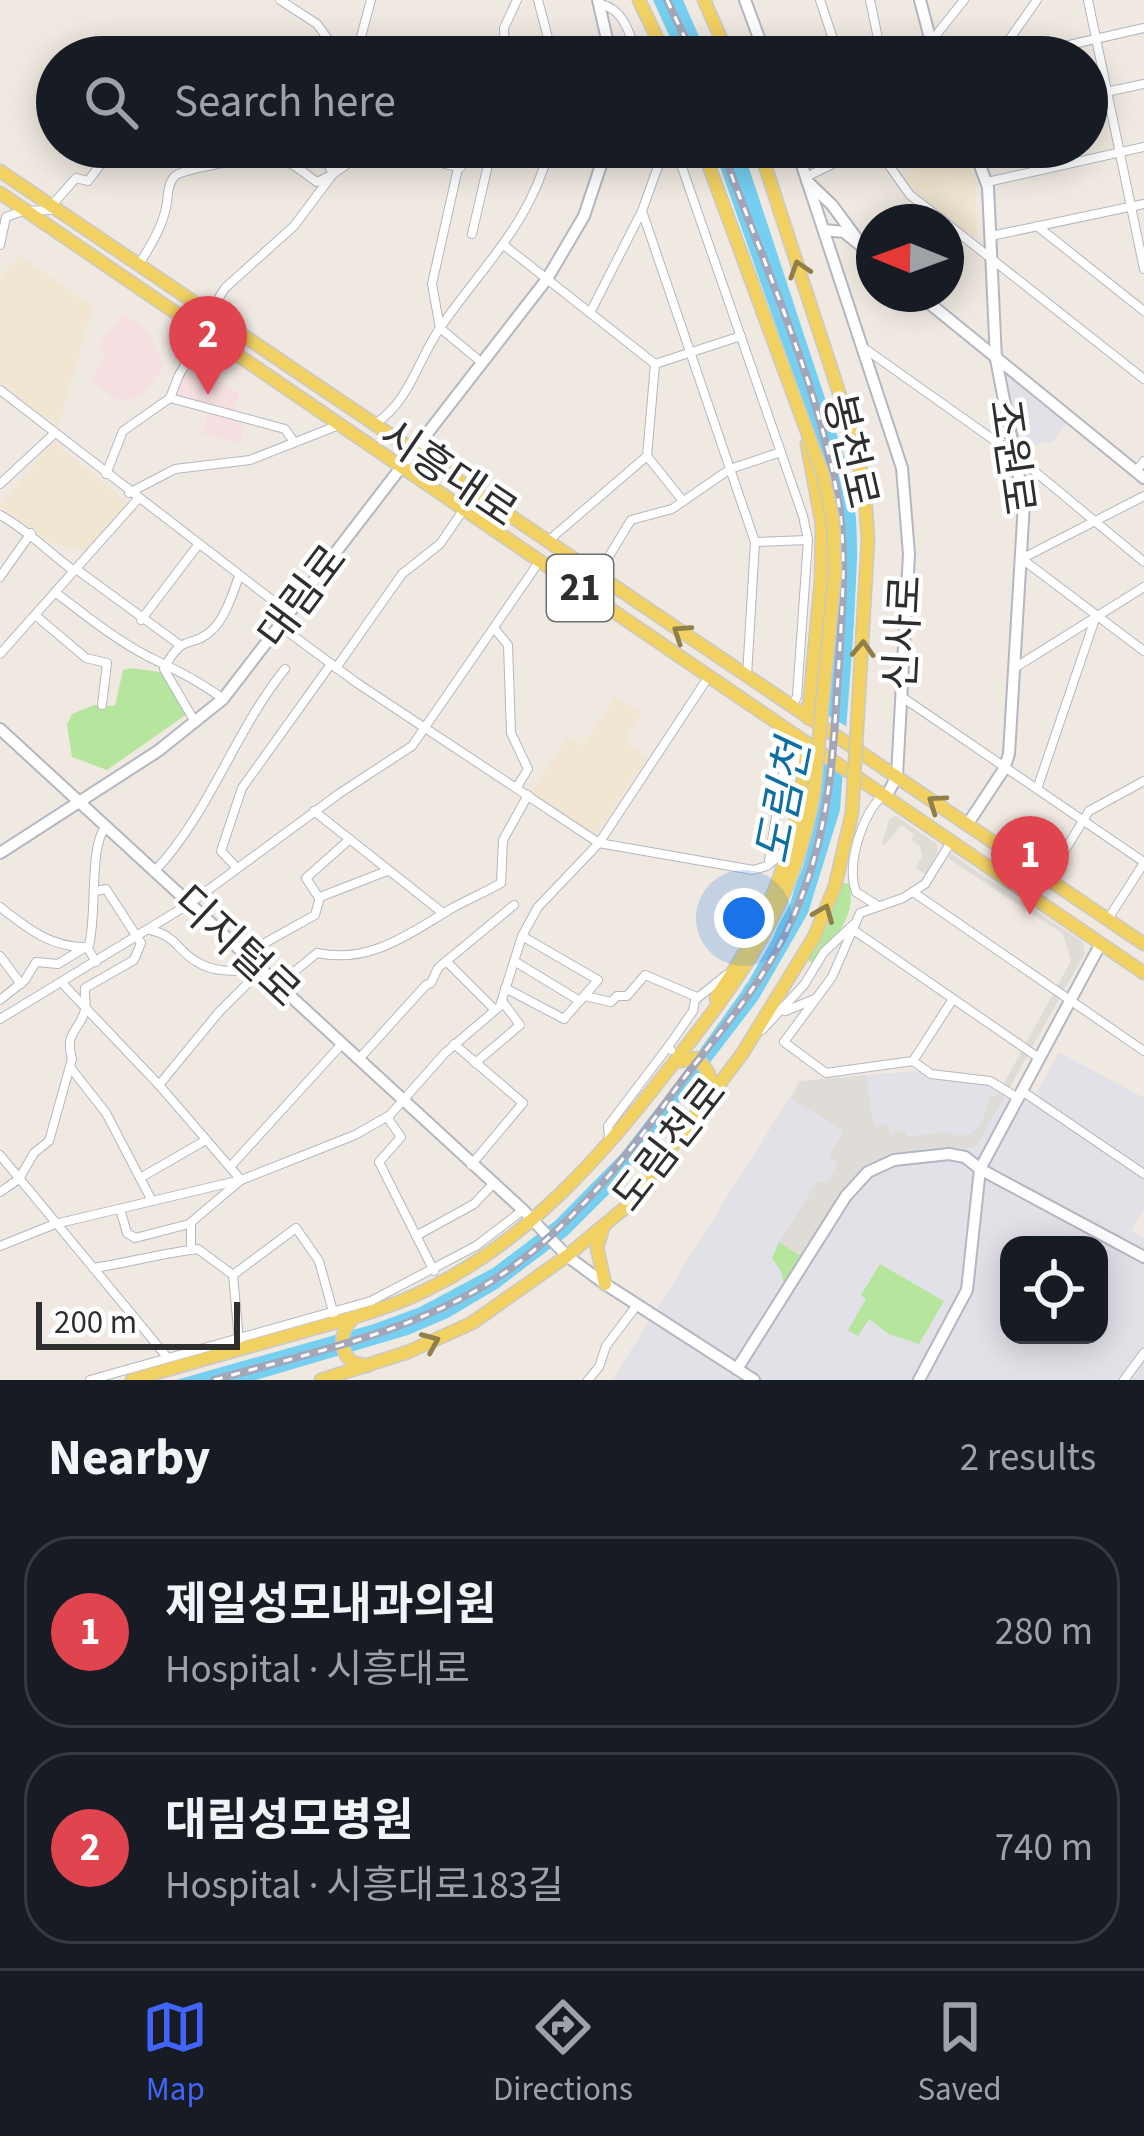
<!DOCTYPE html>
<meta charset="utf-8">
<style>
:root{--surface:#171b24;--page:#20242c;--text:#f1f3f6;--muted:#9ea1a6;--line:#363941;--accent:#4264fb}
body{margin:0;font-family:"Source Sans 3","Noto Sans KR",sans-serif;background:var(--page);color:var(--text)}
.controls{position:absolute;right:36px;bottom:36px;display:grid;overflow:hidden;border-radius:24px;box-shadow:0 6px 30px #0003}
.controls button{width:108px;height:108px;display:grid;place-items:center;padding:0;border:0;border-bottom:3px solid var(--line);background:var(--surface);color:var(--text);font:60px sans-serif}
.compass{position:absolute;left:856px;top:204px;width:108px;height:108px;border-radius:50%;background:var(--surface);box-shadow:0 6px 30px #0003;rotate:271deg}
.scale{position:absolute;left:36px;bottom:30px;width:204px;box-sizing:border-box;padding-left:12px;border:6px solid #2e2e2e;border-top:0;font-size:33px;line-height:42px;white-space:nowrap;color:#2e2e2e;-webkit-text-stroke:9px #fff;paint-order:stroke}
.you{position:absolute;left:744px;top:918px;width:42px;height:42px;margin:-30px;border:9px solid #fff;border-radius:50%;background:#1a73e8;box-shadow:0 0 0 18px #1a73e833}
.badge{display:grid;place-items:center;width:78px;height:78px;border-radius:50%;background:var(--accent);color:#fff;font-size:39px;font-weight:700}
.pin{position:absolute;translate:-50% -99px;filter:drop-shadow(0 3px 6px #0008)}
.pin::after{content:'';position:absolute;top:63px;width:42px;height:36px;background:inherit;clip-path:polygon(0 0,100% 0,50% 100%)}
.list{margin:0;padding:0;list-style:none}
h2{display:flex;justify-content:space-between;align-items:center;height:156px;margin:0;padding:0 48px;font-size:51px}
h2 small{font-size:39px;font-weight:400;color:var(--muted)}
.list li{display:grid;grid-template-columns:78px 1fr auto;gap:36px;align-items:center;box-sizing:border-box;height:192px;margin:0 24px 24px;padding:0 24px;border:3px solid var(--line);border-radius:48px}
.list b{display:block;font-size:45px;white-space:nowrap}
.list p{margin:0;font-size:39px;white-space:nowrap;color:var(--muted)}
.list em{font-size:39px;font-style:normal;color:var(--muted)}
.icon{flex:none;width:66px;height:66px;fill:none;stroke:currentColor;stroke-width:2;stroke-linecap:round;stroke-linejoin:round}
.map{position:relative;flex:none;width:1144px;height:1380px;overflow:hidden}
.search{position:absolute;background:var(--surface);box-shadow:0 6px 30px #0003;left:36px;right:36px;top:36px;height:132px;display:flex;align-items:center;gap:30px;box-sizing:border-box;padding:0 42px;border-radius:66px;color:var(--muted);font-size:45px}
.sheet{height:588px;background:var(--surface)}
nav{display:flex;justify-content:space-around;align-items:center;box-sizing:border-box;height:168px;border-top:3px solid var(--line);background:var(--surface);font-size:33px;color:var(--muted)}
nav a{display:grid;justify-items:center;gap:6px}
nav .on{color:var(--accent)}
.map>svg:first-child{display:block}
.industrial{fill:#e3e1e8;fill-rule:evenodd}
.education{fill:#f0e6d1}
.medical{fill:#f5dfe0}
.green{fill:#b6e59e}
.plaza{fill:#dfdcd8}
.water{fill:#75cff0}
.pier{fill:#efe9e1}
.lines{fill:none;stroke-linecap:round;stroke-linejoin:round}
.minor-casing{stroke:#b4b7c1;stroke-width:10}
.tertiary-casing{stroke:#b4b7c1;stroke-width:14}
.secondary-casing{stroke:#b4b7c1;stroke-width:14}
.primary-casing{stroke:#c9c9c9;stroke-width:15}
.minor{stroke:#fff;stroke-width:8}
.tertiary{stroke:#fff;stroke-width:10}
.secondary{stroke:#fff;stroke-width:10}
.primary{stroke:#f2d163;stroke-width:12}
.rail-casing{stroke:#a3a6b8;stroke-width:8}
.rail{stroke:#fff;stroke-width:3;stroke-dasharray:9;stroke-linecap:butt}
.primary-bridge-casing{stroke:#c9c9c9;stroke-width:15;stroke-linecap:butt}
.primary-bridge{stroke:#f2d163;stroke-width:12}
.oneway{stroke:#908048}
.labels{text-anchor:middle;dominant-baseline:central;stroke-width:9;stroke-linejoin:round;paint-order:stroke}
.shield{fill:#fff;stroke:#6d6d6d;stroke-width:3}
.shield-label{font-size:39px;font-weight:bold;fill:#2e2e2e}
.street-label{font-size:42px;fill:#2e2e2e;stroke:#fff}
.water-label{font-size:45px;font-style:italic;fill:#0d6fa3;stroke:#fff}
</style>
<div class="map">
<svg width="1144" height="1380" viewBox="0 0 1144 1380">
<rect width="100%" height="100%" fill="#efe9e1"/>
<g class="industrial">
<polygon points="998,364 1068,421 1053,441 1017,448"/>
<path d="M1059 1052 1144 1098V1209L1131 1231 1144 1237V1380H612L800 1081 915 1071 959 1072 996 1080 1031 1102ZM1009 1245H1099V1335H1009Z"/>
</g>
<g class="education">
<polygon points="909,147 959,147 975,179 977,237 972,239 904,180 921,163"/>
<polygon points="20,256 93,307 58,427 0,387 0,278"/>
<polygon points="53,441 129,504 86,552 50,542 0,506"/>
<polygon points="614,697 641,712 625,741 648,757 596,836 531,792 568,737 583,745"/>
</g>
<g class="medical">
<polygon points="123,313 149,333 164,366 142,394 128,400 116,399 91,380 106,355 97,348"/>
<polygon points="198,348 223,366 216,379 239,393 234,416 246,420 241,444 203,434 208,407 176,397 181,377"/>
</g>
<g class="green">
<polygon points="131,668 160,672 187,714 107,770 72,757 67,725 72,714 94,705 115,706 123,670"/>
<path d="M840 882 849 884C858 915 833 941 816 965L807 960Z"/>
<polygon points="779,1242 806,1259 785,1293 782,1273 772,1258"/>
<polygon points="880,1264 944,1301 919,1344 889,1334 869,1319 858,1336 848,1330 866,1299 861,1295"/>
</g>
<g class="plaza">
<polygon points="896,816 937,844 938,852 925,874 915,868 922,856 920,846 911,840 914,834 901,825 885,845 882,844 889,819"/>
<polygon points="950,853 1083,942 1085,953 978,1144 971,1148 935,1147 893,1153 894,1160 873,1168 806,1259 779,1242 818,1180 825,1183 828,1180 838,1162 829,1156 844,1131 791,1099 800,1081 866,1075 874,1126 888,1124 890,1133 906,1130 907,1137 945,1132 959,1136 971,1134 981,1125 990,1096 996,1096 1004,1083 1071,961 1063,934 949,859"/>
</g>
<g class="water">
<polygon points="653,0 683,0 708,57 679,57"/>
<polygon points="713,147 742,147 848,468 856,518 858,572 840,810 808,913 758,1000 609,1194 567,1236 497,1289 448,1318 408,1335 256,1380 176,1380 374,1324 420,1307 493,1268 555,1221 621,1154 679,1079 742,991 790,904 819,806 839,572 828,474"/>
</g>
<polygon class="pier" points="847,445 854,467 859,493 864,546 849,789 841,833 831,868 813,916 791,958 766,998 800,937 829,871 840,828 846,777 824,762 819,806 803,867 772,940 747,984 742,980 809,825 833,572 827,472 831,472 840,521 842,594 837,595 827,715 849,728 859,517"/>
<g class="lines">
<g class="minor-casing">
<g id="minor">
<polyline points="280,0 317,24 341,57"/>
<polyline points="538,0 553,57"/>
<polyline points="820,0 839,57"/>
<polyline points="870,0 881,53"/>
<polyline points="1088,0 1144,269"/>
<path d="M600 4C625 9 630 36 638 57"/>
<polyline points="552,49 609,41"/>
<polyline points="350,57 358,48 371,0"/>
<polyline points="505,57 504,28 517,0"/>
<polyline points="860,57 929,44 964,0"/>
<polyline points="997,57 1037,0"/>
<polyline points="1016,57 1144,28"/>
<polyline points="1087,96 1144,84"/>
<polyline points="329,147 329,166 333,174"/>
<polyline points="417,147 441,163 460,168 479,147"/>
<polyline points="675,147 803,516 808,540 797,696 793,706"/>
<polyline points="876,147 910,195 945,222"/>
<polyline points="458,168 432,284 440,328 481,362"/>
<polyline points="806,177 868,147"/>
<polyline points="987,182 1144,147"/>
<polyline points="52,205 76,178 88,181 100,165"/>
<polyline points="642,211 755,542 747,675"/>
<polyline points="946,223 1144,379"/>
<polyline points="1037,226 1144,311"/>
<polyline points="472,234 487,169"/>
<polyline points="991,236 1144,204"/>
<polyline points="0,245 6,217 23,211 52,210"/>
<polyline points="505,246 655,364 647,456 548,541"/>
<path d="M140 263C152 243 163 226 167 203 168 194 168 183 175 176 181 169 265 154 276 157 290 160 305 174 317 182L333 174"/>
<polyline points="210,312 225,288 294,226 333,174 372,147"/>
<polyline points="590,313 642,211 665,147"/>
<polyline points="864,348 1015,455 1144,562"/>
<polyline points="655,364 741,336"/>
<polyline points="0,390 289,613"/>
<polyline points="170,398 285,429 294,442"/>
<path d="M376 423C409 401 417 363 438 331 481 267 530 226 550 147"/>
<polyline points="647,456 683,501"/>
<polyline points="1136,471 1144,461"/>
<polyline points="106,474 123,431 170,398 179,375 204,335"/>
<polyline points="0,484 55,433"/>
<polyline points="129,493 175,469 250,460 339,425"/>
<path d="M0 515C29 531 48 552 74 571"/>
<polyline points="755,542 807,540"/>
<polyline points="1023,558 1144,496"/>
<polyline points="1022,559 1144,651"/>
<polyline points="76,569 180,645"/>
<polyline points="597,576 631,520 672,509 730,469 781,452"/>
<polyline points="0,577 31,533"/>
<path d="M55 592C85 615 116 640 149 657 176 670 199 681 223 699"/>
<polyline points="35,615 86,658 107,663 102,705"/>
<polyline points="141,620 198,545"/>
<polyline points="280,626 357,683 599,843 753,870 767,866 789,847"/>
<polyline points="494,628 508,645 511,733 528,769 517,787"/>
<polyline points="0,654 137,500"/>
<polyline points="1016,667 1144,587"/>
<polyline points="336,668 402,574 440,544 464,509"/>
<polyline points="902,697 1144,862"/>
<path d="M195 722 164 669C183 631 190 650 211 631 225 619 233 593 239 576"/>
<polyline points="1037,789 1095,619"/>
<polyline points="314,811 443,913"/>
<polyline points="951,842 925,884 903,898 860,913 832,977 784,1042 826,1073 913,1061 953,999"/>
<polyline points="769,861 784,766 795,761 801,741"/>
<polyline points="237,868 221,851 242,788 331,664"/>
<path d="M154 872C210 813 234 732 285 669"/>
<polyline points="1048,878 1089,811 1144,781"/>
<polyline points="913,892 1144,1051"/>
<polyline points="319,898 306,878 350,839"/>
<path d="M875 904 856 892C846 864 862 815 883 795"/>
<path d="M0 907C27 928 51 948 87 947L96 962"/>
<polyline points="1108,919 1144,863"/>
<path d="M150 930C178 936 177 952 199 963 215 973 240 971 259 971"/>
<polyline points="855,931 1039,1058"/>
<polyline points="245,954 315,915 320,897 387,871"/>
<polyline points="0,956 21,984"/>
<polyline points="446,961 495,1010"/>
<polyline points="514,961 580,1001"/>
<path d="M274 981 295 971 317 953C369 964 407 935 449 910 466 900 484 893 501 883L503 840 528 795"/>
<polyline points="62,983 159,1085 241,1180 189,1224 135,1238 127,1233 120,1209"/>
<polyline points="505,988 564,1019 598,980 522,936"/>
<polyline points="585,996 611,1002 617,996 627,996 645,975 697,997"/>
<path d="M0 1000 25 980 36 962 58 964 89 945C97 916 89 843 106 827"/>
<polyline points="785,1011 815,999"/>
<polyline points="0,1019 189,904 340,793 412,746 539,562"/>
<polyline points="762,1030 804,985 824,952 854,924"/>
<polyline points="454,1044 523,1103 471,1165"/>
<polyline points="671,1050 668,1047 693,1011 695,1000 726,975"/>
<polyline points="359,1059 426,985 431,983 438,968 514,905"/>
<polyline points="913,1061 931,1074 990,1081 1018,1098"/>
<polyline points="475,1063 520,1025 502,1001"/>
<polyline points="70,1067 106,1113 152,1201"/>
<polyline points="159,1085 219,1012 260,971"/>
<polyline points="1022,1091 1144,1174"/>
<polyline points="387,1117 401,1137 379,1162 434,1271"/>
<polyline points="609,1139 608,1126 668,1047"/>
<polyline points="0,1155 167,1357"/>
<polyline points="230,1167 341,1045"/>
<polyline points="140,1178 206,1140"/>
<path d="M0 1192 19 1179 34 1153 49 1141 72 1059C64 1031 80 1031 85 1010 87 1002 84 995 85 988L134 960 141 943 106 889 96 891"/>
<polyline points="191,1223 191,1250"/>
<polyline points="416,1236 474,1204 493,1184"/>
<polyline points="0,1246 55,1224 241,1180 355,1135 390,1115 445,1053 500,1006 522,936 538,907 599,843 709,676"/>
<path d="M93 1268C128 1263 162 1253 198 1249L233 1275 296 1228 319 1261 334 1315"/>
<polyline points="233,1275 239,1340"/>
<polyline points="90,1380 371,1301 476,1246 523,1210"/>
<polyline points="588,1380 599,1367 606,1346 637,1305"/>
<polyline points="1124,1380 1144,1353"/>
</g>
</g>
<g class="tertiary-casing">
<g id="tertiary">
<polyline points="920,0 935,57"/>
<polyline points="807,181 832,205 863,247"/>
<polyline points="824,230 844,232 874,256"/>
<polyline points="918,294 1144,478"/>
<polyline points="967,825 1004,769 1009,754 1024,503 996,359 988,187 973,147"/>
<polyline points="0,853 158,751 223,699 402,466"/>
<polyline points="737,1369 846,1196 868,1172 894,1160 949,1154 965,1157 980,1169 1144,1257"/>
<polyline points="919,1380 967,1290 980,1169 1100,945"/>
</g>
</g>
<g class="secondary-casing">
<g id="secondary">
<polyline points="598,0 611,57"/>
<polyline points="745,0 766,57"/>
<polyline points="796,147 902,468 909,554 897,776 886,797"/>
<polyline points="402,466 547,279 584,216 607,147"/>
<polyline points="0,729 523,1210 567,1256 605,1284 754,1380"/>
</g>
</g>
<g class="primary-casing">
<g id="primary">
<polyline points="639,0 666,57"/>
<polyline points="704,0 729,57"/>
<polyline points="0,171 1144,944"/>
<polyline points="0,193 1144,973"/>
<polyline points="807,444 822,524 821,581 808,718"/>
<path d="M716 998C772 916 799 842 807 743"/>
<path d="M676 1062 697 1058C708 1070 714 1078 709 1094"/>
<polyline points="603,1228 597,1248 605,1284"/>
<path d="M354 1317C341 1331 337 1348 352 1362L367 1366"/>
<path d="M132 1380C187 1364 243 1348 298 1333 342 1320 387 1310 428 1289 527 1241 602 1156 668 1070 739 979 794 909 814 792"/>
<polyline points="321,1380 408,1352 472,1323 567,1256 626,1207 742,1054 814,937 835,886 852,813"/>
</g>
</g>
<use href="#minor" class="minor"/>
<use href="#tertiary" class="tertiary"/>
<use href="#secondary" class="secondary"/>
<use href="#primary" class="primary"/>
<g class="rail-casing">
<g id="rail">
<polyline points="667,0 694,57"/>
<path d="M214 1380C309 1353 411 1333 495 1279 567 1232 625 1160 675 1090 709 1044 749 1001 776 951 830 854 832 768 839 662 842 607 847 553 838 499 818 383 762 259 721 147"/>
</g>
</g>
<use href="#rail" class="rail"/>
<g class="primary-bridge-casing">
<g id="primary-bridge">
<polyline points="702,147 823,475 833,520 835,572 814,792"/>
<polyline points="759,147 846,414 864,484 868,539 852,813"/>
</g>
</g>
<use href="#primary-bridge" class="primary-bridge"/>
</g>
<defs><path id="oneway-chevron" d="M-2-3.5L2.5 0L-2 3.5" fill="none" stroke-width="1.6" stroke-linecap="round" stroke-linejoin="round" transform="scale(3)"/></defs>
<g class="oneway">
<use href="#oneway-chevron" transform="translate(799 269) rotate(-108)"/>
<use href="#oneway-chevron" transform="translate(681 633) rotate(-146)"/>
<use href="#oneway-chevron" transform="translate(863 649) rotate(-87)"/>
<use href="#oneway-chevron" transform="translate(936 803) rotate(-145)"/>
<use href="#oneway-chevron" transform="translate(824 913) rotate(-68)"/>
<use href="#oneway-chevron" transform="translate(431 1342) rotate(-23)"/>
</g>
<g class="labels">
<rect class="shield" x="547" y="555" width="66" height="66" rx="9"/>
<g class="shield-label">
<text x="580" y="588">21</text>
</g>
<g class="street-label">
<text transform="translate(850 451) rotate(77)">봉천로</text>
<text transform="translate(1011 457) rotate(82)">조원로</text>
<text transform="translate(448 474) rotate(34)">시흥대로</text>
<text transform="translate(303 597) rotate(-53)">대림로</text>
<text transform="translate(904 633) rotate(-87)">신사로</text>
<text transform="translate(236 947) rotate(43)">디지털로</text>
<text transform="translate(670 1145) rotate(-52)">도림천로</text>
</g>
<g class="water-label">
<text transform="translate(784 802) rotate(-79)">도림천</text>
</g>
</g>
</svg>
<div class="controls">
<button><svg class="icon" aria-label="locate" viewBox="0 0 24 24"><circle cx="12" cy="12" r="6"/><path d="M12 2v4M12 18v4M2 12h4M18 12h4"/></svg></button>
</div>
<svg class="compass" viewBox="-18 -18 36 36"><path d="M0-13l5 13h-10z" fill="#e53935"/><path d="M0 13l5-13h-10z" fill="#9ea1a6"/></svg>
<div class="scale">200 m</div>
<div class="you"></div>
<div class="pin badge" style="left:1030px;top:915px;background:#e0444e">1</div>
<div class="pin badge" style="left:208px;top:395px;background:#e0444e">2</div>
<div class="search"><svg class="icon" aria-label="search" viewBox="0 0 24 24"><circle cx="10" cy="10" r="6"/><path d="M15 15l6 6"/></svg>Search here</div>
</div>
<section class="sheet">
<h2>Nearby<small>2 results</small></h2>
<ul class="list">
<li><span class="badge" style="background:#e0444e">1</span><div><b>제일성모내과의원</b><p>Hospital · 시흥대로</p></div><em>280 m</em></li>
<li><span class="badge" style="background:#e0444e">2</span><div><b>대림성모병원</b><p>Hospital · 시흥대로183길</p></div><em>740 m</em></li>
</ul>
</section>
<nav>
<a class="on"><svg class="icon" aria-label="map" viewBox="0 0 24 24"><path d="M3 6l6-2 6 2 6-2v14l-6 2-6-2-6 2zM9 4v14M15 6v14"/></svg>Map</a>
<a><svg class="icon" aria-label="directions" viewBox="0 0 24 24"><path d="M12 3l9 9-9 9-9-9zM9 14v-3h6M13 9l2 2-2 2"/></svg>Directions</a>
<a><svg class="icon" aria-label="saved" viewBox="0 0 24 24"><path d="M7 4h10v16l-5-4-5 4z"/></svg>Saved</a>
</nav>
